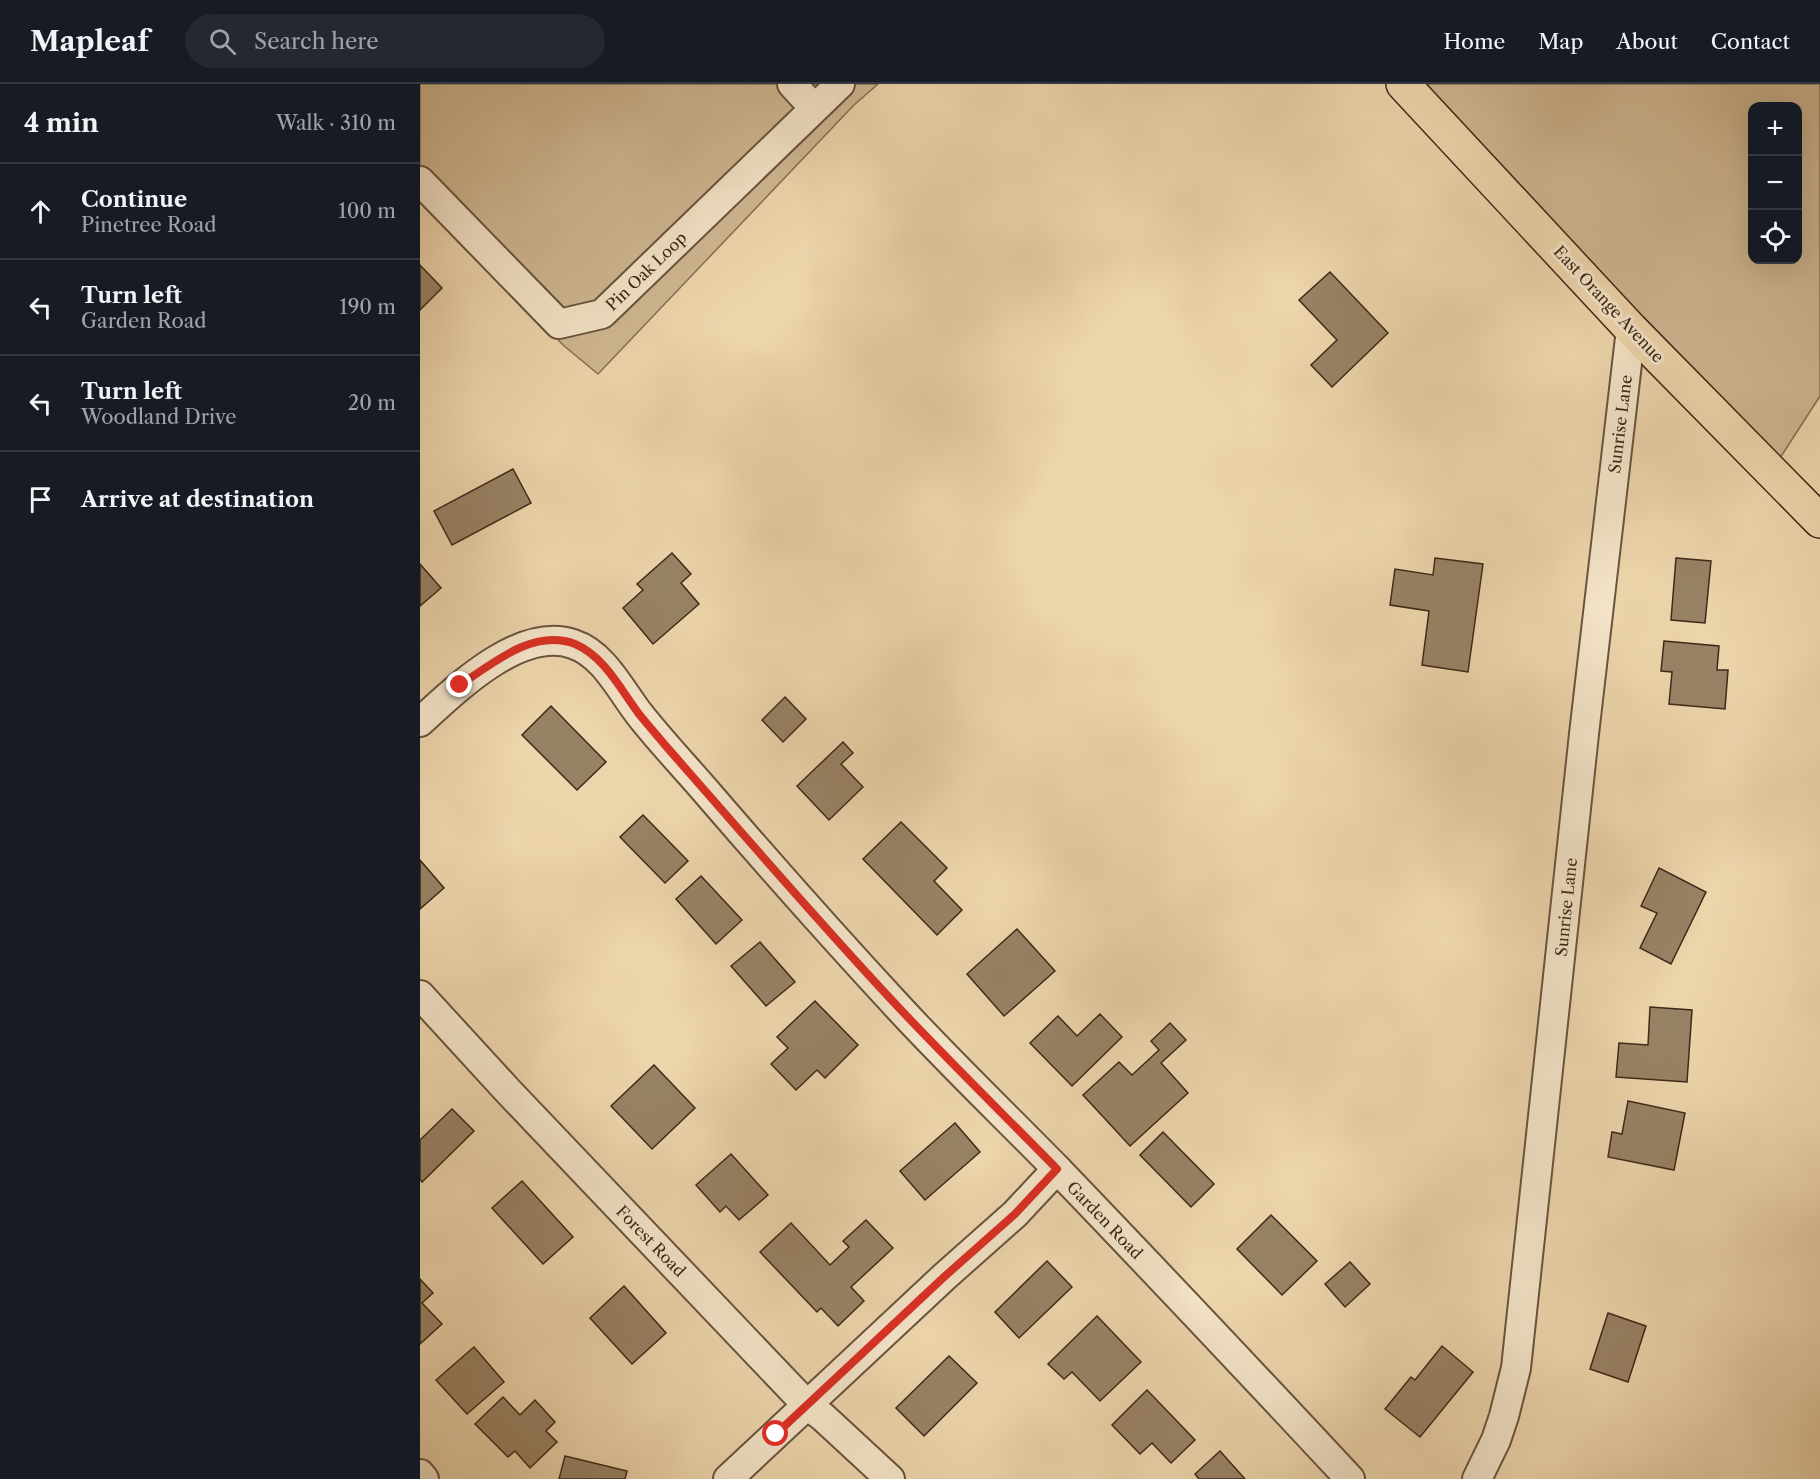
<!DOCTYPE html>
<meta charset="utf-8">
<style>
:root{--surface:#171b24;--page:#242831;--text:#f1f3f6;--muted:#9ea1a6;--line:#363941}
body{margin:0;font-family:"Libre Caslon Text",serif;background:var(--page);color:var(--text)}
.controls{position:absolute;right:18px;top:18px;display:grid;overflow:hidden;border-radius:12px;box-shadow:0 6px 24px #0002}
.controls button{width:54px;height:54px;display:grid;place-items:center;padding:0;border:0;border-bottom:2px solid var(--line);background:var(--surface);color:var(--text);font:30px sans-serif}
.stop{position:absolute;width:18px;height:18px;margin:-14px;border:4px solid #d93025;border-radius:50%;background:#fff}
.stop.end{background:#d93025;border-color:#fff;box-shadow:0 2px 6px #0008}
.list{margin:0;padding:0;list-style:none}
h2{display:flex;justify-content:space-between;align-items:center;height:78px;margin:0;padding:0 24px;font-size:26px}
h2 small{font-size:20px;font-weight:400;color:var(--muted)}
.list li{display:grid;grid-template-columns:39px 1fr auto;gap:18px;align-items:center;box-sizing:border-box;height:96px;padding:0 24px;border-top:2px solid var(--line)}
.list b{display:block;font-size:22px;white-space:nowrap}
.list p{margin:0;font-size:20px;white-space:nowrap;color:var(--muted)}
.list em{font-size:20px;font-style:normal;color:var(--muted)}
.icon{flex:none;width:33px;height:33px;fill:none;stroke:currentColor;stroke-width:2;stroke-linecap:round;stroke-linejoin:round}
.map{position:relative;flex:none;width:1400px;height:1395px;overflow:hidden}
header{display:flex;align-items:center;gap:36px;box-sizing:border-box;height:84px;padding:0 30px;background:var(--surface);border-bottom:2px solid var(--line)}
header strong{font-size:28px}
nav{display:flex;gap:33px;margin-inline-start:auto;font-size:21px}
.search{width:420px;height:54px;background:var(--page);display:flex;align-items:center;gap:15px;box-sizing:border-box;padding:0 21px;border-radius:33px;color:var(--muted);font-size:22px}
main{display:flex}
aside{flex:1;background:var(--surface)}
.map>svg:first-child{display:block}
.green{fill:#ceb792;stroke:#867056;stroke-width:1.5;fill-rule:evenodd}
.building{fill:#988265;stroke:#3d2919;stroke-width:1.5}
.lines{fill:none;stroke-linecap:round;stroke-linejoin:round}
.street-casing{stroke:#69543e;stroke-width:32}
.primary-casing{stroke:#3d2919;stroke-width:36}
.street{stroke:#f3e3c8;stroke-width:28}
.primary{stroke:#ecd4ab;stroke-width:33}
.route{stroke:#d93025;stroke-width:8}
.labels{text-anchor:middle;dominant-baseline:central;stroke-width:6;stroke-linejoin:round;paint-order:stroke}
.street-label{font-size:16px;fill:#3d2919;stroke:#f3e3c8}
</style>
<header>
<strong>Mapleaf</strong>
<div class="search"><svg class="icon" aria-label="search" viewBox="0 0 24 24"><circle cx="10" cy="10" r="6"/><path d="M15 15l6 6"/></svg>Search here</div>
<nav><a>Home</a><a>Map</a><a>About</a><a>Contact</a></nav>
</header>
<main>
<aside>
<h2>4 min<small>Walk · 310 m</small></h2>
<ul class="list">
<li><svg class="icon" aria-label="ahead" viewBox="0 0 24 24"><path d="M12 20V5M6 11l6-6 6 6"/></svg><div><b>Continue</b><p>Pinetree Road</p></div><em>100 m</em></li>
<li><svg class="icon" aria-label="left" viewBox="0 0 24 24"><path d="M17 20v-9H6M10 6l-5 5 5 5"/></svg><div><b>Turn left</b><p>Garden Road</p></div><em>190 m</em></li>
<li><svg class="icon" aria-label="left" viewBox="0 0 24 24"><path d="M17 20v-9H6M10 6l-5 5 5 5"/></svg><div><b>Turn left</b><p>Woodland Drive</p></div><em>20 m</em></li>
<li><svg class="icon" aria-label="arrive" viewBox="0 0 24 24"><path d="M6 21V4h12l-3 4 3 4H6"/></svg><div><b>Arrive at destination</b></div></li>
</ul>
</aside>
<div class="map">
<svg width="1400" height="1395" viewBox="0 0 1400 1395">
<rect width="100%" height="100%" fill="#ecd4ab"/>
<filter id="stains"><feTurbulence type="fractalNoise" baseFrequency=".00333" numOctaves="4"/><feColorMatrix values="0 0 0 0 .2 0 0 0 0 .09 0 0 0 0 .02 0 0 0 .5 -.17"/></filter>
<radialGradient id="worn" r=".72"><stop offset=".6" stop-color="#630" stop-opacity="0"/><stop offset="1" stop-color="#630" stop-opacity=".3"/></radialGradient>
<g class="green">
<polygon points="0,0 458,0 434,21 178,290 143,261 0,108"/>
<path d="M1004 0H1400V312L1360 374 1223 234ZM1332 22H1378V176H1332Z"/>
</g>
<g class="building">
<polygon points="0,181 22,204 0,226"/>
<polygon points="910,188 968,249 912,303 891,281 917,256 879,216"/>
<polygon points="93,385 111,419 32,461 14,427"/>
<polygon points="252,469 271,490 261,499 279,520 233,560 203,524 223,506 217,500"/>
<polygon points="1015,474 1063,480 1048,588 1002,581 1009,527 970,521 975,485 1013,491"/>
<polygon points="1256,474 1291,477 1285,539 1251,536"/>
<polygon points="0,480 21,504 0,522"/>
<polygon points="1244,557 1299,562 1297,586 1308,586 1305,625 1249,620 1252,588 1241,587"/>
<polygon points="365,613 386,635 363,658 342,636"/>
<polygon points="131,622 186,678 157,706 102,651"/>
<polygon points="423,658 433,669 421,680 443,703 409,736 377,702"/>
<polygon points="223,731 268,777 245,799 200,753"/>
<polygon points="481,738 527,784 514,797 542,826 517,851 443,775"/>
<polygon points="0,776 24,804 0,825"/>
<polygon points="1239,784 1286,808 1251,880 1220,864 1237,829 1221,822"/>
<polygon points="281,792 322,836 296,860 256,815"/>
<polygon points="597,845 635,887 584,932 547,890"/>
<polygon points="340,858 375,898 346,922 311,882"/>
<polygon points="395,917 438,961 405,994 397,986 376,1006 351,980 368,964 357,953"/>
<polygon points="1230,923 1272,926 1267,998 1196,993 1199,959 1228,961"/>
<polygon points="680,930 702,953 652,1002 610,959 638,932 657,952"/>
<polygon points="750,939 766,956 741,979 768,1009 710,1062 663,1011 699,978 712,991 739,966 731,957"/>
<polygon points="234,981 275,1024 232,1065 191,1022"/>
<polygon points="1208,1017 1265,1029 1254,1086 1188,1073 1192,1048 1202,1050"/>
<polygon points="32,1025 54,1047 2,1098 0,1095 0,1056"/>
<polygon points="535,1039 560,1068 505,1116 480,1087"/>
<polygon points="743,1048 794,1100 771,1123 720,1071"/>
<polygon points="311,1070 348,1111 319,1136 306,1122 300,1128 276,1101"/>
<polygon points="102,1097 153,1153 123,1180 72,1124"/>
<polygon points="851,1131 897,1177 862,1211 817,1165"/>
<polygon points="446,1136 473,1164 431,1203 444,1217 418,1242 401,1224 397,1228 340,1168 371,1139 410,1181 429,1163 423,1157"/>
<polygon points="627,1177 652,1203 599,1254 575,1228"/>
<polygon points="930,1178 950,1200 925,1223 905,1200"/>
<polygon points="0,1195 13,1209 2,1219 22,1240 0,1260"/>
<polygon points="204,1202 246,1249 212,1280 170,1234"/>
<polygon points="1188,1229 1226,1242 1208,1298 1170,1285"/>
<polygon points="677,1232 721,1278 680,1317 652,1288 644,1295 628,1280"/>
<polygon points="1022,1262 1053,1288 1000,1353 965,1325 991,1293 995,1296"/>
<polygon points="54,1263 84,1298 47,1330 16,1296"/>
<polygon points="529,1272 557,1299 504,1352 476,1324"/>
<polygon points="727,1306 775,1356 751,1379 732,1359 720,1370 692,1341"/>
<polygon points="83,1313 100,1331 115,1316 135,1338 126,1347 137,1358 110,1384 95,1367 88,1373 55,1340"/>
<polygon points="800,1367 825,1395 779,1395 775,1390"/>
<polygon points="145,1372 207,1387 205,1395 139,1395"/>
</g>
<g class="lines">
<g class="street-casing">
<g id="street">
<polyline points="372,0 394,24"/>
<polyline points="0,97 139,240 182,230 420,0"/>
<path d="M0 638C36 605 100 542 153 560 184 570 201 607 220 631 242 659 267 685 290 712 352 784 415 855 480 925 531 980 585 1032 638 1086 736 1188 833 1291 930 1395"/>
<polyline points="0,911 88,1007 387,1321 403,1333 470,1395"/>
<polyline points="0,1390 4,1395"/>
<polyline points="308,1395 524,1193 595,1130 637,1085"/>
<polyline points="1057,1395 1076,1356 1084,1332 1096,1284 1164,650 1211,245"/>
</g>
</g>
<g class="primary-casing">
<polyline id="primary" points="983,0 1211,245 1400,437"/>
</g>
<use href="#street" class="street"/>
<use href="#primary" class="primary"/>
</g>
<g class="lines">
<path class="route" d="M40 601C72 580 113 544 155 560 184 572 201 606 219 630 227 640 236 650 245 661 323 750 400 840 481 926 532 980 585 1032 637 1085L595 1130 524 1193 356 1350"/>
</g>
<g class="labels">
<g class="street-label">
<text transform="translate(226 187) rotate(-44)">Pin Oak Loop</text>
<text transform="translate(1189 220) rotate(47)">East Orange Avenue</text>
<text transform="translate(1200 340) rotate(-83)">Sunrise Lane</text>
<text transform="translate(1146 823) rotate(-84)">Sunrise Lane</text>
<text transform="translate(685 1136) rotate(46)">Garden Road</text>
<text transform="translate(231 1157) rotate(46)">Forest Road</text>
</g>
</g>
<rect width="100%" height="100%" filter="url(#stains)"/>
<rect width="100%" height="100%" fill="url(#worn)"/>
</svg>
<div class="controls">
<button>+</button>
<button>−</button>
<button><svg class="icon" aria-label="locate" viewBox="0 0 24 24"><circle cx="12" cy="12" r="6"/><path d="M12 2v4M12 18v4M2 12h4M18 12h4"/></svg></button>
</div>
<div class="stop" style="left:356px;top:1350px"></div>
<div class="stop end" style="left:40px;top:601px"></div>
</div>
</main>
